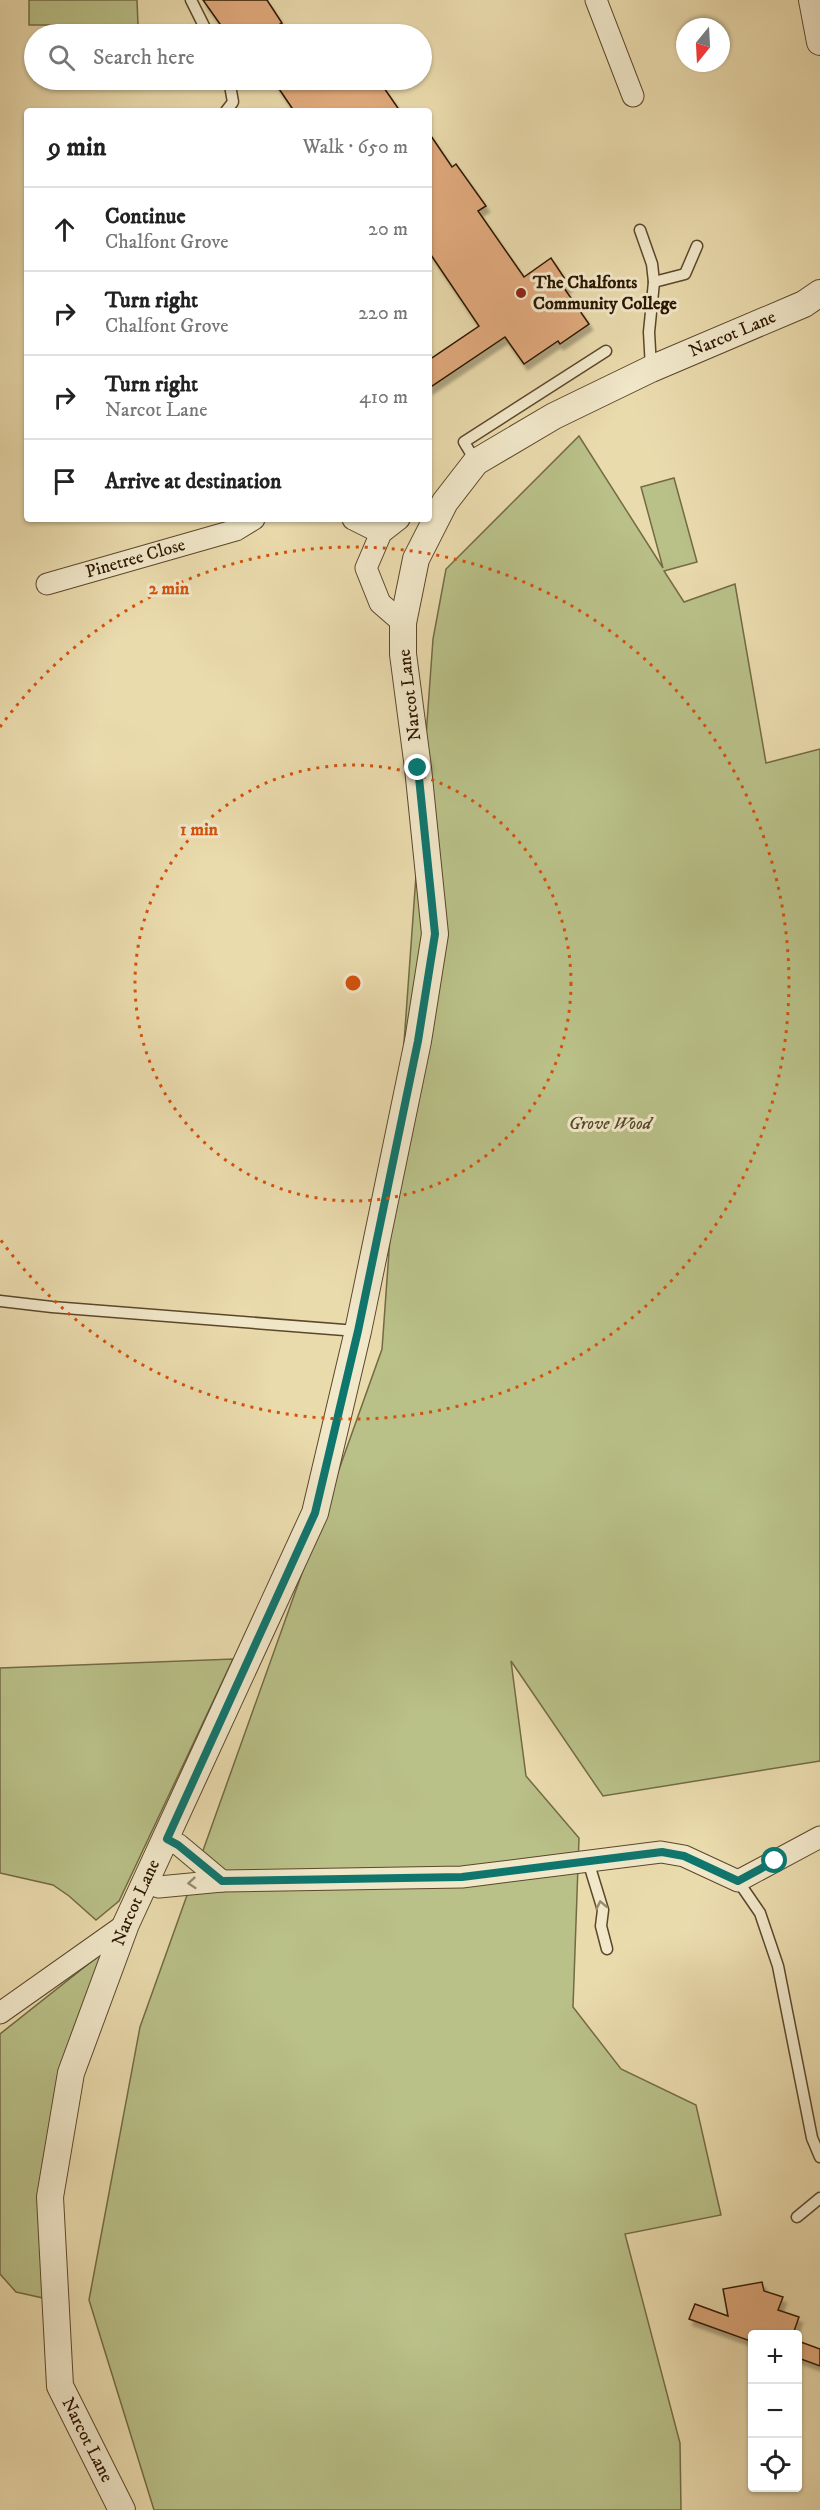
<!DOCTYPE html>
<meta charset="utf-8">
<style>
:root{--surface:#fff;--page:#f2f2f2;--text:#222;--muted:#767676;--line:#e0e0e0}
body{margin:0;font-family:"IM FELL DW Pica",serif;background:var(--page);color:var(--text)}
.controls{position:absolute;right:18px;bottom:18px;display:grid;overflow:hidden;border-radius:6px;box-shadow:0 2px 4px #0004}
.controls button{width:54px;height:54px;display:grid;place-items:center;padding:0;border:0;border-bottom:2px solid var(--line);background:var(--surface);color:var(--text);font:30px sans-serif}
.compass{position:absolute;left:676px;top:18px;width:54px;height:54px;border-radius:50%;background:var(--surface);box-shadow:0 2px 4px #0004;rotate:198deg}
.stop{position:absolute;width:18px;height:18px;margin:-14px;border:4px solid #0f766e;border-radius:50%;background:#fff}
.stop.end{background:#0f766e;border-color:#fff;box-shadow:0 2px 6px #0008}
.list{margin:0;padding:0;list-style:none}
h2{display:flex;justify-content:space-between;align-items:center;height:78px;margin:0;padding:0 24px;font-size:26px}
h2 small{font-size:20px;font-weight:400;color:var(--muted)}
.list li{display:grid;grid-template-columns:39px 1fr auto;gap:18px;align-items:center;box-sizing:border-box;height:84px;padding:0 24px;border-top:2px solid var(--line)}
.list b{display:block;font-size:22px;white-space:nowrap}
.list p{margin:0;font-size:20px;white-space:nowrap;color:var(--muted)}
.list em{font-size:20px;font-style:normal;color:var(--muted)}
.icon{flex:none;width:33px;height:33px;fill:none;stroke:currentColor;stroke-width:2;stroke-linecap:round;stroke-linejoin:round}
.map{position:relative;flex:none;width:820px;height:2510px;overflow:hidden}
.search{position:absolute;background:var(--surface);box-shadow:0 2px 4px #0004;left:24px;top:24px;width:408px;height:66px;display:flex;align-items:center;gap:15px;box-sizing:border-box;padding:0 21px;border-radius:33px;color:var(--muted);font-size:22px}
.panel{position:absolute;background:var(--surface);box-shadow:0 2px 4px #0004;left:24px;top:108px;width:408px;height:414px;border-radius:6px}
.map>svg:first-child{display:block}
.green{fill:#b9c088;stroke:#726b44;stroke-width:1.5}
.building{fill:#e0a97b;stroke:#2c1600;stroke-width:1.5;filter:url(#shadow)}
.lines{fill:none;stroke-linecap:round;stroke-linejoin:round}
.service-casing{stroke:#5c472b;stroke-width:13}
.minor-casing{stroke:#5c472b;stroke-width:23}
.tertiary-casing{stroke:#5c472b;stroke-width:28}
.service{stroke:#f1e8ca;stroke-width:10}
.minor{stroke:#f1e8ca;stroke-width:21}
.tertiary{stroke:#f1e8ca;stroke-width:26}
.oneway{stroke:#988a6f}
.route{stroke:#0f766e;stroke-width:8}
.ring{fill:none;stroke:#d5520b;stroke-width:3;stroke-dasharray:3 6}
.poi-dot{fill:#8f2418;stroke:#f1e8ca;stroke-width:2}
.labels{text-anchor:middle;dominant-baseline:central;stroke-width:6;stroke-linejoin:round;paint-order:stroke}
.poi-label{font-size:18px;font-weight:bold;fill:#2c1600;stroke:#f1e8ca;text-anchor:start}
.street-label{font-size:18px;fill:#2c1600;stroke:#f1e8ca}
.park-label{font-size:18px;font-style:italic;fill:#564929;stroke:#f1e8ca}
.centre{fill:#d5520b;stroke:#f1e8ca;stroke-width:3}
.ring-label{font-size:18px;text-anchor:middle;font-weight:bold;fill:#d5520b;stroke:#f1e8ca;stroke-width:6;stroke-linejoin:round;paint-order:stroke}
</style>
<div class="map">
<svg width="820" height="2510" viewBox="0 0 820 2510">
<defs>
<filter id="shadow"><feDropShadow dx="3.5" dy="6" stdDeviation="1.5" flood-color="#0004"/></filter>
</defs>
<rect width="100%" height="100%" fill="#eadbad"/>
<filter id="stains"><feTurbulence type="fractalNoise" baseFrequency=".00333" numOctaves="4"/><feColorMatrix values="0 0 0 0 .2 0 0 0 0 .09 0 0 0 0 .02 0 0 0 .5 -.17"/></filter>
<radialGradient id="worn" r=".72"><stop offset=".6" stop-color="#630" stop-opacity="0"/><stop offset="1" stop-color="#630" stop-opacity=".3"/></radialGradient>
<g class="green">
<polygon points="29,0 137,0 138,25 95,25 95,32 73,32 72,25 29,25"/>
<polygon points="579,436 663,568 641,487 674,478 697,562 664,571 684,602 735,584 766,763 820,749 820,1761 603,1796 511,1661 526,1776 579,1838 573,2007 621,2069 696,2105 721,2215 625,2234 680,2443 681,2510 154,2510 89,2300 140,2027 382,1349 433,639 446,569"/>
<polygon points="233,1659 119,1901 96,1920 69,1896 53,1885 0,1873 0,1668"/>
<polygon points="101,1954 45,2180 43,2298 16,2292 0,2274 0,2034"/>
</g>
<g class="building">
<polygon points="203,0 267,0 282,23 264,34 227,34"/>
<polygon points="273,80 371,80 377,88 382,85 400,111 294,111"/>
<polygon points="429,133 452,167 456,164 486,206 478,211 524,277 551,258 569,285 564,288 589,324 560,344 558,341 524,364 505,337 429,388 429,360 479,326 429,252"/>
<polygon points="762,2282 764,2291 783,2297 778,2310 799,2317 793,2334 753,2334 753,2342 689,2319 695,2304 728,2316 723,2289"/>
<polygon points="798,2341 820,2349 820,2366 798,2358"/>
</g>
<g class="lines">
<g class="service-casing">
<g id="service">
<polyline points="191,0 208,34"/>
<polyline points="226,111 233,102 229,80"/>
<polyline points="640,230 652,264 654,282 649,332 651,368"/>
<polyline points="654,282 685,274 697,246"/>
<polyline points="476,462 464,442 606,351"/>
<polyline points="0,1301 52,1307 357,1331"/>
<polyline points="588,1861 603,1910 601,1926 607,1949"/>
<polyline points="738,1881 760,1913 778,1966 812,2138 820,2157"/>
<polyline points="797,2217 820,2198"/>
</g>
</g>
<g class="minor-casing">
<g id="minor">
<polyline points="596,0 633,96"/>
<polyline points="353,519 381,533"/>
<polyline points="399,519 381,533 366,568 380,603 403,623"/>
<path id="s1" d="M47 584 236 530 254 519"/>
<polyline points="222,1881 462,1877 661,1852 684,1856 738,1881 820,1837"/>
<polyline points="147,1883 159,1887 222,1881 179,1845 167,1839"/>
<polyline points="0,2013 126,1924"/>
</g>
</g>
<g class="tertiary-casing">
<g id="tertiary">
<polyline points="812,0 820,42"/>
<path id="s2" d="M122 2510 60 2386 50 2197 71 2073 126 1924 315 1513 358 1331 418 1041 435 934 418 768 403 654V623L416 559 445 502 476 462 554 416 651 369 804 304 820 293"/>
</g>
</g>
<use href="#service" class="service"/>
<use href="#minor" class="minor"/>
<use href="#tertiary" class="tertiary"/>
</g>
<defs><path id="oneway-chevron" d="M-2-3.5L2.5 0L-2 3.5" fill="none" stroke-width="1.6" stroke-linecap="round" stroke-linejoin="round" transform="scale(1.5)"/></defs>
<g class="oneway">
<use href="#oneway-chevron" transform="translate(192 1883) rotate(175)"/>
<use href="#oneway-chevron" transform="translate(601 1905) rotate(-102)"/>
</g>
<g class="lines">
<polyline class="route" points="418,768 435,934 418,1041 358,1331 315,1513 167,1839 178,1845 222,1881 462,1877 662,1852 684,1856 738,1881 775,1861"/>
</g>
<g class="ring">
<circle cx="353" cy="983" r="218"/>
<path d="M0 727A436 436 0 1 1 0 1239"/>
</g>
<circle class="poi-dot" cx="521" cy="293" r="6"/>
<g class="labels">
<g class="poi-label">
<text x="533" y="283">The Chalfonts<tspan x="533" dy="21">Community College</tspan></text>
</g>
<g class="street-label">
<text stroke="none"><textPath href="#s2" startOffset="2436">Narcot Lane</textPath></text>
<text stroke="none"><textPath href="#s1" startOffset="92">Pinetree Close</textPath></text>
<text transform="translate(410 695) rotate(-97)">Narcot Lane</text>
<text stroke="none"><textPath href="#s2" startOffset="636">Narcot Lane</textPath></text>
<text transform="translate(87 2440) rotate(63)">Narcot Lane</text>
</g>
<g class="park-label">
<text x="610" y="1124">Grove Wood</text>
</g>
</g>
<circle cx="353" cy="983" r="9" class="centre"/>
<g class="ring-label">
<text x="169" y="594">2 min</text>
<text x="199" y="835">1 min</text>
</g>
<rect width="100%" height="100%" filter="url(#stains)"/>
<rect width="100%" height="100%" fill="url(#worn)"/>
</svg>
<div class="controls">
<button>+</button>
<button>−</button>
<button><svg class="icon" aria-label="locate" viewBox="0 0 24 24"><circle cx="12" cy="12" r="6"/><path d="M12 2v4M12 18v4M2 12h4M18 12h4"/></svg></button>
</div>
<svg class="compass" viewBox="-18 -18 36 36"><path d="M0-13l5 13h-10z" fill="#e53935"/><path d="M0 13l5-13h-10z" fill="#767676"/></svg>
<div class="stop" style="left:775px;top:1861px"></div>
<div class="stop end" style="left:418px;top:768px"></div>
<div class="search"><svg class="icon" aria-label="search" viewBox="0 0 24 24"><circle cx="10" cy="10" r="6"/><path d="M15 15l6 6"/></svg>Search here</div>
<section class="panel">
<h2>9 min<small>Walk · 650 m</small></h2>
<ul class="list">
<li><svg class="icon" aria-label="ahead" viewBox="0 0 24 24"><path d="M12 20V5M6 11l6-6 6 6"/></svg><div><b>Continue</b><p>Chalfont Grove</p></div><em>20 m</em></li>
<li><svg class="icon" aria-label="right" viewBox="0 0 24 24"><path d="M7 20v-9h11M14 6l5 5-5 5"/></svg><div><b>Turn right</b><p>Chalfont Grove</p></div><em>220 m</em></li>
<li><svg class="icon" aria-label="right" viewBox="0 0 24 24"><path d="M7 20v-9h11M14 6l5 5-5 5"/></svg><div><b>Turn right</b><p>Narcot Lane</p></div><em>410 m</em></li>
<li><svg class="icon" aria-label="arrive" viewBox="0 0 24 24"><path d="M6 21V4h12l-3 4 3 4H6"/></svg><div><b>Arrive at destination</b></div></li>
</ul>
</section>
</div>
